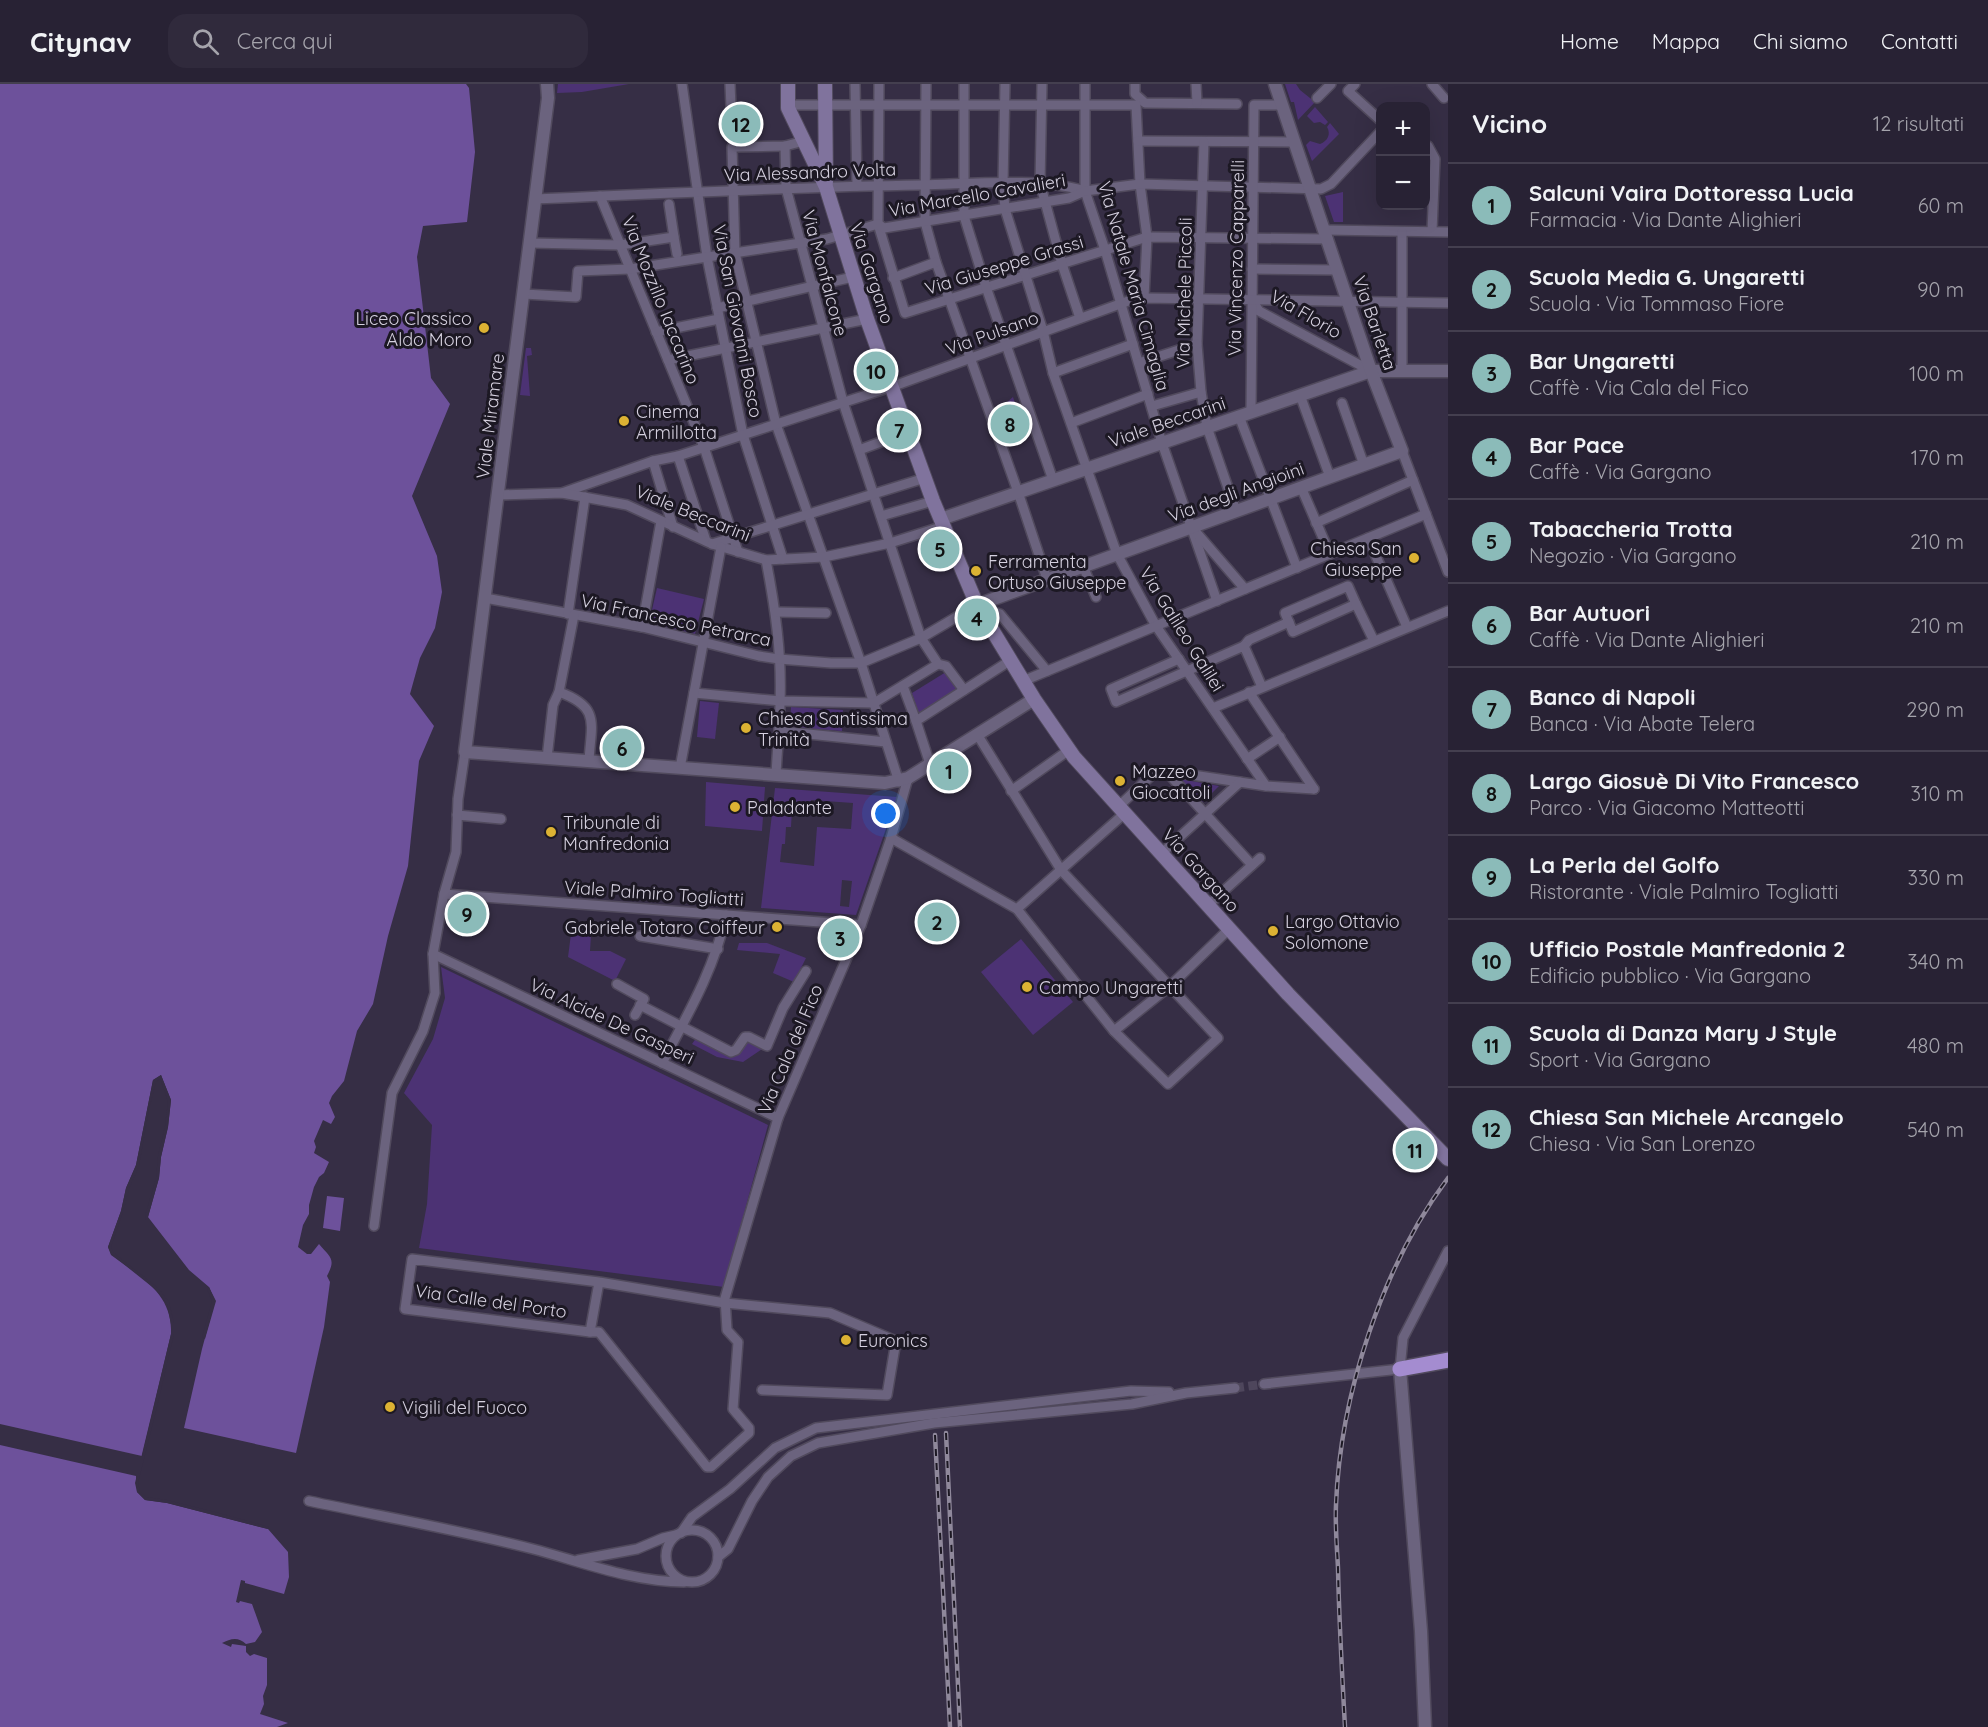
<!DOCTYPE html>
<html lang="it">
<meta charset="utf-8">
<style>
:root{--surface:#282234;--page:#302a3c;--text:#f1f3f6;--muted:#a5a4ac;--line:#443f4f;--accent:#8bbbb9}
body{margin:0;font-family:Quicksand,sans-serif;background:var(--page);color:var(--text)}
.controls{position:absolute;right:18px;top:18px;display:grid;overflow:hidden;border-radius:12px;box-shadow:0 6px 24px #0002}
.controls button{width:54px;height:54px;display:grid;place-items:center;padding:0;border:0;border-bottom:2px solid var(--line);background:var(--surface);color:var(--text);font:30px sans-serif}
.you{position:absolute;left:886px;top:730px;width:21px;height:21px;margin:-15px;border:4px solid #fff;border-radius:50%;background:#1a73e8;box-shadow:0 0 0 9px #1a73e833}
.badge{display:grid;place-items:center;width:39px;height:39px;border-radius:50%;background:var(--accent);color:#111;font-size:20px;font-weight:700}
.pin{position:absolute;translate:-50% -50%;border:3px solid #fff;box-shadow:0 2px 6px #0006}
.list{margin:0;padding:0;list-style:none}
h2{display:flex;justify-content:space-between;align-items:center;height:78px;margin:0;padding:0 24px;font-size:26px}
h2 small{font-size:20px;font-weight:400;color:var(--muted)}
.list li{display:grid;grid-template-columns:39px 1fr auto;gap:18px;align-items:center;box-sizing:border-box;height:84px;padding:0 24px;border-top:2px solid var(--line)}
.list b{display:block;font-size:22px;white-space:nowrap}
.list p{margin:0;font-size:20px;white-space:nowrap;color:var(--muted)}
.list em{font-size:20px;font-style:normal;color:var(--muted)}
.icon{flex:none;width:33px;height:33px;fill:none;stroke:currentColor;stroke-width:2;stroke-linecap:round;stroke-linejoin:round}
.map{position:relative;flex:none;width:1448px;height:1643px;overflow:hidden}
header{display:flex;align-items:center;gap:36px;box-sizing:border-box;height:84px;padding:0 30px;background:var(--surface);border-bottom:2px solid var(--line)}
header strong{font-size:28px}
nav{display:flex;gap:33px;margin-inline-start:auto;font-size:21px}
.search{width:420px;height:54px;background:var(--page);display:flex;align-items:center;gap:15px;box-sizing:border-box;padding:0 21px;border-radius:18px;color:var(--muted);font-size:22px}
main{display:flex}
aside{flex:1;background:var(--surface)}
.map>svg:first-child{display:block}
.green{fill:#4c3274;fill-rule:evenodd}
.water{fill:#6d519b}
.pier{fill:#362e45}
.lines{fill:none;stroke-linecap:round;stroke-linejoin:round}
.minor-tunnel{stroke:#4e465c;stroke-width:9;stroke-dasharray:9 4.5;stroke-linecap:butt}
.minor-casing{stroke:#514a5d;stroke-width:12}
.tertiary-casing{stroke:#514a5d;stroke-width:15}
.secondary-casing{stroke:#514a5d;stroke-width:16}
.trunk-casing{stroke:#514a5d;stroke-width:18}
.minor{stroke:#6b637e;stroke-width:9}
.tertiary{stroke:#6b637e;stroke-width:12}
.secondary{stroke:#80739d;stroke-width:14}
.trunk{stroke:#a48cd0;stroke-width:15}
.rail-casing{stroke:#8f889b;stroke-width:4.5}
.rail{stroke:#1c1823;stroke-width:2;stroke-dasharray:7;stroke-linecap:butt}
.poi-dot{fill:#dcb233;stroke:#1c1823;stroke-width:2}
.labels{text-anchor:middle;dominant-baseline:central;stroke-width:6;stroke-linejoin:round;paint-order:stroke}
.street-label{font-size:18px;fill:#d5d0df;stroke:#1c1823}
.poi-label{font-size:18px;fill:#d5d0df;stroke:#1c1823;text-anchor:start}
</style>
<header>
<strong>Citynav</strong>
<div class="search"><svg class="icon" aria-label="search" viewBox="0 0 24 24"><circle cx="10" cy="10" r="6"/><path d="M15 15l6 6"/></svg>Cerca qui</div>
<nav><a>Home</a><a>Mappa</a><a>Chi siamo</a><a>Contatti</a></nav>
</header>
<main>
<div class="map">
<svg width="1448" height="1643" viewBox="0 0 1448 1643">
<rect width="100%" height="100%" fill="#362e45"/>
<g class="green">
<polygon points="558,0 629,0 582,8 557,9"/>
<polygon points="1285,0 1296,0 1300,6 1315,18 1298,36 1294,18 1291,18"/>
<polygon points="1315,23 1328,38 1325,41 1320,38 1314,39 1307,32"/>
<path d="M1330 39 1339 50 1312 77 1306 61 1310 57 1320 60C1328 57 1331 50 1327 43Z"/>
<polygon points="1343,108 1343,138 1334,138 1325,112"/>
<polygon points="526,264 531,264 532,271 527,272 530,312 520,311"/>
<polygon points="1013,313 1025,350 1002,352 994,329"/>
<polygon points="657,504 704,515 695,550 649,539"/>
<polygon points="946,588 958,605 919,630 912,609"/>
<polygon points="700,617 719,619 715,655 697,653"/>
<polygon points="791,623 843,626 842,647 790,643"/>
<polygon points="1180,695 1219,702 1203,718"/>
<polygon points="706,698 765,703 762,747 705,742"/>
<path d="M775 704 897 713 856 831 761 824ZM811 716 853 719 851 745 817 743 814 782 780 778 782 760H785L786 743H791L792 725 810 726ZM842 796 852 797 849 823 840 822Z"/>
<polygon points="582,845 591,851 590,867 610,867 626,875 615,897 568,873 571,850"/>
<polygon points="1021,855 1073,918 1033,951 981,888"/>
<polygon points="739,859 767,859 806,874 794,898 773,889 780,870 737,866"/>
<polygon points="441,883 768,1041 724,1203 419,1164 427,1120 432,1041 404,1009 433,955 445,914"/>
<polygon points="697,953 729,971 746,955 765,963 743,978 717,973 692,960"/>
</g>
<g class="water">
<path d="M0 0H466L469 4 475 68 467 138 423 142 417 173 431 294 450 320 412 412 437 472 442 508 435 544 420 574 410 610 434 642 419 677 408 782 388 852 373 920 357 947 344 997 332 1012 329 1019 335 1033 331 1040 323 1036 314 1057 316 1063 314 1069 329 1078 324 1089 319 1093 314 1103 309 1121V1130L303 1141 298 1163 307 1170H311L319 1160C331 1174 336 1175 327 1192L330 1198 324 1243 296 1369 184 1344 202 1265 215 1217 209 1203 189 1186 148 1133 159 1094 161 1073 168 1043 171 1016 161 991 153 996 136 1081 126 1104 121 1127 108 1163 111 1171C140 1193 173 1209 171 1250L135 1399 137 1408 145 1416 167 1419 268 1445 288 1468 289 1493 284 1510 245 1499V1497L241 1496 236 1518 239 1519 240 1517 252 1520 262 1548 255 1558 246 1560C238 1552 230 1555 222 1559L231 1563 232 1560 246 1562V1568L250 1572 254 1570 267 1574V1601L263 1612 264 1620 260 1630 288 1639 277 1643H0Z"/>
<polygon points="327,1112 344,1114 340,1147 323,1144"/>
</g>
<g class="pier">
<polygon points="161,991 171,1016 168,1043 161,1073 159,1094 148,1133 146,1136 145,1132 156,1094 158,1072 165,1042 168,1017 160,995 156,998 149,1025 139,1082 129,1105 123,1128 111,1163 114,1169 158,1204 169,1218 174,1239 174,1250 157,1323 138,1399 140,1407 146,1413 167,1416 219,1429 269,1443 268,1445 167,1419 145,1416 137,1408 136,1392 0,1361 0,1340 142,1372 171,1250 171,1240 167,1220 156,1206 111,1170 108,1163 121,1127 126,1104 136,1081 153,996"/>
<polygon points="209,1203 216,1217 205,1255 202,1253 212,1217 207,1205"/>
</g>
<g class="lines">
<polyline class="minor-tunnel" points="1235,1304 1264,1300"/>
<g class="minor-casing">
<g id="minor">
<polyline points="682,0 707,173 743,351 783,475"/>
<polyline points="730,0 731,23"/>
<polyline points="855,0 857,102"/>
<polyline points="879,0 878,140 905,229 1147,153 1328,155"/>
<polyline points="926,0 925,138 936,178 1018,408 1047,495"/>
<polyline points="964,0 964,132 986,203 1053,396"/>
<polyline points="1005,0 1003,100 1005,125 1043,247 1053,289 1117,470 1156,542 1266,702 1314,705"/>
<polyline points="1042,0 1040,99 1062,180 1080,234"/>
<polyline points="1085,0 1085,107 1105,166 1162,359 1217,517"/>
<polyline points="1135,0 1135,10 1145,19 1237,20"/>
<polyline points="1196,0 1197,19"/>
<polyline points="1355,0 1348,7 1380,36"/>
<polyline points="1432,0 1444,14"/>
<polyline points="1317,14 1331,0"/>
<polyline points="795,21 1136,21 1140,100 1147,153 1144,214"/>
<polyline points="804,57 785,62 732,63 735,169 776,340 861,579 899,698"/>
<polyline points="1138,57 1294,58"/>
<polyline points="1204,58 1197,260 1201,308 1207,343 1236,427"/>
<polyline points="785,62 786,104 843,318 921,554 938,580 946,582 964,606"/>
<polyline points="1428,62 1435,75 1432,147"/>
<polyline points="600,112 704,363 738,468"/>
<path d="M536 115C665 109 793 103 922 101 971 100 1038 93 1085 107"/>
<polyline points="1325,146 1448,148"/>
<polyline points="674,153 677,170"/>
<polyline points="530,159 620,161 674,153 669,120"/>
<polyline points="1252,185 1338,186"/>
<polyline points="893,194 936,178"/>
<polyline points="524,210 576,213 578,187 630,185 707,173 827,155 878,140 884,144 1069,114 1085,107 1140,100 1321,105 1331,100 1380,48"/>
<polyline points="1252,216 1259,227 1371,287"/>
<polyline points="717,224 853,193"/>
<polyline points="656,248 719,235"/>
<polyline points="668,276 867,235"/>
<polyline points="1139,279 1197,260"/>
<polyline points="1402,287 1402,148"/>
<polyline points="1053,289 1133,260"/>
<polyline points="1300,311 1330,393"/>
<polyline points="1342,319 1364,381"/>
<polyline points="1152,322 1201,308"/>
<polyline points="1251,328 1254,21 1282,21"/>
<polyline points="1239,332 1297,484"/>
<polyline points="1071,339 1148,310"/>
<polyline points="859,366 908,348"/>
<polyline points="1402,367 1448,488"/>
<polyline points="678,372 706,457"/>
<polyline points="653,377 673,443"/>
<polyline points="1301,403 1330,470"/>
<polyline points="562,409 653,377 678,372 891,303 1131,216 1144,214 1448,219"/>
<polyline points="498,411 562,409 627,421 712,460 766,476 824,473 890,459 944,442"/>
<polyline points="881,432 933,417"/>
<polyline points="1316,439 1413,396"/>
<polyline points="1195,447 1245,505"/>
<polyline points="1368,454 1407,543"/>
<polyline points="712,460 925,394"/>
<path d="M766 476C775 523 782 570 780 618 780 642 777 667 776 691"/>
<polyline points="1083,482 1096,513"/>
<polygon points="1348,502 1356,520 1293,548 1285,529"/>
<polyline points="485,514 642,543 759,572 779,575 831,579 861,579 921,554 977,521 1000,530 1047,587"/>
<polyline points="1356,520 1374,557"/>
<polyline points="776,528 826,529"/>
<polyline points="568,530 585,413"/>
<polyline points="642,543 661,437"/>
<polyline points="1244,562 1249,556 1289,538"/>
<polyline points="1179,575 1111,605 1116,618 1244,562 1262,603"/>
<polyline points="1023,597 1426,430"/>
<polyline points="903,602 916,637"/>
<path d="M559 608C601 623 591 640 589 677"/>
<polyline points="1249,608 1314,705"/>
<polyline points="694,609 781,617 874,619 938,580"/>
<polyline points="1213,624 1448,527"/>
<polyline points="779,647 886,658"/>
<polyline points="977,650 1061,786 1218,954 1168,1000 1114,947"/>
<polyline points="547,674 553,621 559,608 574,531"/>
<polyline points="1247,675 1280,653"/>
<polyline points="930,680 916,637 1011,576"/>
<polyline points="680,684 721,463"/>
<polyline points="1166,687 1252,781"/>
<polyline points="1011,707 1069,666"/>
<polyline points="1119,722 1154,689 1166,687 1266,702"/>
<polyline points="457,731 501,735"/>
<polyline points="891,754 1017,825 1114,947 1170,902 1229,845"/>
<polyline points="1162,769 1240,698"/>
<polyline points="444,810 861,841"/>
<polyline points="1208,821 1260,774"/>
<polyline points="1017,825 1125,729"/>
<polyline points="640,852 718,865"/>
<polyline points="433,870 778,1034"/>
<polyline points="617,900 644,915 635,931"/>
<polyline points="640,921 731,968 736,966 745,953 749,953 767,962 783,924 806,887"/>
<path d="M662 979C687 932 715 884 726 831"/>
<polyline points="374,1142 392,1009 423,947 435,909 433,870 444,810 456,768 458,715 465,668"/>
<polyline points="599,1198 590,1248 405,1225 412,1175 599,1198 725,1219 830,1229 896,1257 887,1311 762,1306"/>
<polyline points="590,1248 599,1248 707,1383 711,1383 749,1349 749,1344 733,1325 738,1258 727,1246 725,1214 778,1034 861,841 891,754 908,694"/>
<polyline points="1264,1300 1400,1285 1403,1254 1448,1167"/>
<path d="M309 1417C384 1433 459 1446 533 1465 582 1478 633 1498 684 1498"/>
<circle cx="692" cy="1472" r="26"/>
<polyline points="681,1449 692,1433 730,1405 775,1364 816,1344 1131,1307 1169,1308"/>
<polyline points="718,1473 728,1465 752,1417 768,1393 791,1372 818,1359 934,1339 1132,1320 1186,1309 1235,1304"/>
<polyline points="578,1476 637,1465 663,1454 676,1451"/>
</g>
</g>
<g class="tertiary-casing">
<g id="tertiary">
<polyline points="547,0 548,14 465,668 885,699 908,694 1034,615"/>
<polyline points="941,435 1371,287 1448,287"/>
<polyline points="977,521 1402,367 1371,287 1275,0"/>
<polyline points="1400,1285 1421,1547 1425,1643"/>
</g>
</g>
<g class="secondary-casing">
<g id="secondary">
<polyline points="788,0 788,24 826,103 867,235 933,417 977,521 1034,615 1074,673 1288,910 1448,1075"/>
<polyline points="825,0 826,98"/>
</g>
</g>
<g class="trunk-casing">
<polyline id="trunk" points="1400,1285 1448,1276"/>
</g>
<use href="#minor" class="minor"/>
<use href="#tertiary" class="tertiary"/>
<use href="#secondary" class="secondary"/>
<use href="#trunk" class="trunk"/>
<g class="rail-casing">
<g id="rail">
<polyline points="946,1349 960,1643"/>
<polyline points="935,1351 950,1643"/>
<path d="M1345 1643C1342 1590 1339 1537 1338 1484 1337 1463 1335 1442 1336 1421 1340 1312 1382 1182 1448 1094"/>
</g>
</g>
<use href="#rail" class="rail"/>
</g>
<g class="poi-dot">
<circle cx="484" cy="244" r="6"/>
<circle cx="624" cy="337" r="6"/>
<circle cx="1414" cy="474" r="6"/>
<circle cx="976" cy="487" r="6"/>
<circle cx="746" cy="644" r="6"/>
<circle cx="1120" cy="697" r="6"/>
<circle cx="735" cy="723" r="6"/>
<circle cx="551" cy="748" r="6"/>
<circle cx="777" cy="843" r="6"/>
<circle cx="1273" cy="847" r="6"/>
<circle cx="1027" cy="903" r="6"/>
<circle cx="846" cy="1256" r="6"/>
<circle cx="390" cy="1323" r="6"/>
</g>
<g class="labels">
<g class="street-label">
<text transform="translate(810 88) rotate(-2)">Via Alessandro Volta</text>
<text transform="translate(977 111) rotate(-10)">Via Marcello Cavalieri</text>
<text transform="translate(1236 174) rotate(-89)">Via Vincenzo Capparelli</text>
<text transform="translate(1004 181) rotate(-17)">Via Giuseppe Grassi</text>
<text transform="translate(825 189) rotate(75)">Via Monfalcone</text>
<text transform="translate(872 189) rotate(72)">Via Gargano</text>
<text transform="translate(1134 202) rotate(74)">Via Natale Maria Cimaglia</text>
<text transform="translate(1184 209) rotate(-89)">Via Michele Piccoli</text>
<text transform="translate(661 216) rotate(68)">Via Mozzillo Iaccarino</text>
<text transform="translate(1306 230) rotate(30)">Via Florio</text>
<text transform="translate(738 237) rotate(79)">Via San Giovanni Bosco</text>
<text transform="translate(1375 239) rotate(71)">Via Barletta</text>
<text transform="translate(992 249) rotate(-20)">Via Pulsano</text>
<text transform="translate(490 332) rotate(-83)">Viale Miramare</text>
<text transform="translate(1167 338) rotate(-19)">Viale Beccarini</text>
<text transform="translate(1236 408) rotate(-20)">Via degli Angioini</text>
<text transform="translate(693 429) rotate(22)">Viale Beccarini</text>
<text transform="translate(676 536) rotate(12)">Via Francesco Petrarca</text>
<text transform="translate(1182 545) rotate(58)">Via Galileo Galilei</text>
<text transform="translate(1201 786) rotate(48)">Via Gargano</text>
<text transform="translate(654 809) rotate(4)">Viale Palmiro Togliatti</text>
<text transform="translate(612 937) rotate(25)">Via Alcide De Gasperi</text>
<text transform="translate(790 965) rotate(-67)">Via Cala del Fico</text>
<text transform="translate(491 1217) rotate(8)">Via Calle del Porto</text>
</g>
<g class="poi-label">
<text x="472" y="234" text-anchor="end">Liceo Classico<tspan x="472" dy="21">Aldo Moro</tspan></text>
<text x="636" y="327">Cinema<tspan x="636" dy="21">Armillotta</tspan></text>
<text x="1402" y="464" text-anchor="end">Chiesa San<tspan x="1402" dy="21">Giuseppe</tspan></text>
<text x="988" y="477">Ferramenta<tspan x="988" dy="21">Ortuso Giuseppe</tspan></text>
<text x="758" y="634">Chiesa Santissima<tspan x="758" dy="21">Trinità</tspan></text>
<text x="1132" y="687">Mazzeo<tspan x="1132" dy="21">Giocattoli</tspan></text>
<text x="747" y="723">Paladante</text>
<text x="563" y="738">Tribunale di<tspan x="563" dy="21">Manfredonia</tspan></text>
<text x="1285" y="837">Largo Ottavio<tspan x="1285" dy="21">Solomone</tspan></text>
<text x="765" y="843" text-anchor="end">Gabriele Totaro Coiffeur</text>
<text x="1039" y="903">Campo Ungaretti</text>
<text x="858" y="1256">Euronics</text>
<text x="402" y="1323">Vigili del Fuoco</text>
</g>
</g>
</svg>
<div class="controls">
<button>+</button>
<button>−</button>
</div>
<div class="you"></div>
<div class="pin badge" style="left:949px;top:687px">1</div>
<div class="pin badge" style="left:937px;top:838px">2</div>
<div class="pin badge" style="left:840px;top:854px">3</div>
<div class="pin badge" style="left:977px;top:534px">4</div>
<div class="pin badge" style="left:940px;top:465px">5</div>
<div class="pin badge" style="left:622px;top:664px">6</div>
<div class="pin badge" style="left:899px;top:346px">7</div>
<div class="pin badge" style="left:1010px;top:340px">8</div>
<div class="pin badge" style="left:467px;top:830px">9</div>
<div class="pin badge" style="left:876px;top:287px">10</div>
<div class="pin badge" style="left:1415px;top:1066px">11</div>
<div class="pin badge" style="left:741px;top:40px">12</div>
</div>
<aside>
<h2>Vicino<small>12 risultati</small></h2>
<ul class="list">
<li><span class="badge">1</span><div><b>Salcuni Vaira Dottoressa Lucia</b><p>Farmacia · Via Dante Alighieri</p></div><em>60 m</em></li>
<li><span class="badge">2</span><div><b>Scuola Media G. Ungaretti</b><p>Scuola · Via Tommaso Fiore</p></div><em>90 m</em></li>
<li><span class="badge">3</span><div><b>Bar Ungaretti</b><p>Caffè · Via Cala del Fico</p></div><em>100 m</em></li>
<li><span class="badge">4</span><div><b>Bar Pace</b><p>Caffè · Via Gargano</p></div><em>170 m</em></li>
<li><span class="badge">5</span><div><b>Tabaccheria Trotta</b><p>Negozio · Via Gargano</p></div><em>210 m</em></li>
<li><span class="badge">6</span><div><b>Bar Autuori</b><p>Caffè · Via Dante Alighieri</p></div><em>210 m</em></li>
<li><span class="badge">7</span><div><b>Banco di Napoli</b><p>Banca · Via Abate Telera</p></div><em>290 m</em></li>
<li><span class="badge">8</span><div><b>Largo Giosuè Di Vito Francesco</b><p>Parco · Via Giacomo Matteotti</p></div><em>310 m</em></li>
<li><span class="badge">9</span><div><b>La Perla del Golfo</b><p>Ristorante · Viale Palmiro Togliatti</p></div><em>330 m</em></li>
<li><span class="badge">10</span><div><b>Ufficio Postale Manfredonia 2</b><p>Edificio pubblico · Via Gargano</p></div><em>340 m</em></li>
<li><span class="badge">11</span><div><b>Scuola di Danza Mary J Style</b><p>Sport · Via Gargano</p></div><em>480 m</em></li>
<li><span class="badge">12</span><div><b>Chiesa San Michele Arcangelo</b><p>Chiesa · Via San Lorenzo</p></div><em>540 m</em></li>
</ul>
</aside>
</main>
